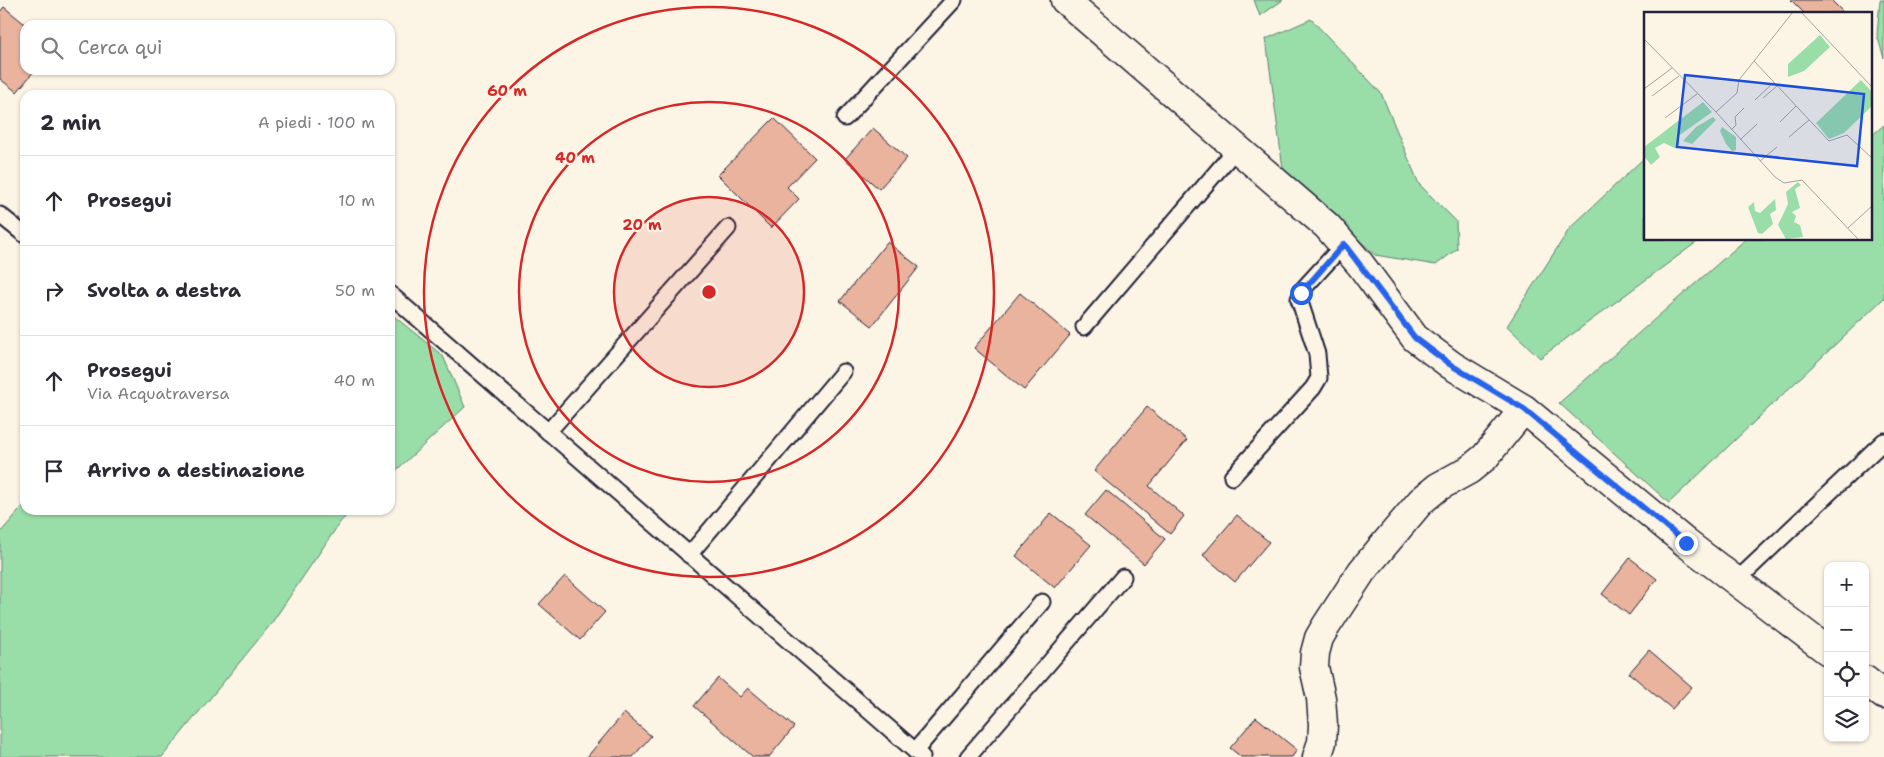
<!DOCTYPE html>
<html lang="it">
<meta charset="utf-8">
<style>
:root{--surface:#fff;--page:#f7f7f7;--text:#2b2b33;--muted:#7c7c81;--line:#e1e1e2}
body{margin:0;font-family:"Shantell Sans",sans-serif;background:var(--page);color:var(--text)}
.controls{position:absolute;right:15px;bottom:15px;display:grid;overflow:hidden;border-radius:10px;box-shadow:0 1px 4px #0004}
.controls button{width:45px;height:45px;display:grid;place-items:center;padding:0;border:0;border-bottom:1px solid var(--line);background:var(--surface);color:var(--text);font:25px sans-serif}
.stop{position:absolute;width:15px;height:15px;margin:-11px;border:4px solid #2563eb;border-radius:50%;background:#fff}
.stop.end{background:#2563eb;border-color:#fff;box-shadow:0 1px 5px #0008}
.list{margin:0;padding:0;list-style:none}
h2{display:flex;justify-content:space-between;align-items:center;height:65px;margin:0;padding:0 20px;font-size:21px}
h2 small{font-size:16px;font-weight:400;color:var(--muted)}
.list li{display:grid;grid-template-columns:32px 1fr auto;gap:15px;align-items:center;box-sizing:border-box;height:90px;padding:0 20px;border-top:1px solid var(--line)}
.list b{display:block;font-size:19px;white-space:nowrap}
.list p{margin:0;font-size:16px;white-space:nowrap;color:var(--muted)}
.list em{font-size:16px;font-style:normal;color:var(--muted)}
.icon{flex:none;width:28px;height:28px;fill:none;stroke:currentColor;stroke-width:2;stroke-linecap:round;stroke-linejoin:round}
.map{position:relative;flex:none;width:1884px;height:757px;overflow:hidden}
.search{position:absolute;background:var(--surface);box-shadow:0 1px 4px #0004;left:20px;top:20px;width:375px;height:55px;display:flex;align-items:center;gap:12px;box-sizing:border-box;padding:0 18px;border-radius:15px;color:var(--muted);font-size:19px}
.panel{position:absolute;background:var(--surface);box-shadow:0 1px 4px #0004;left:20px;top:90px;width:375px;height:425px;border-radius:15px}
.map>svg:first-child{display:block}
.green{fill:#99dda8;stroke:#5e8072}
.building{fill:#e9b39e;stroke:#22223b}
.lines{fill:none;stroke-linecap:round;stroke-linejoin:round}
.service-casing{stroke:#22223b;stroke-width:19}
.minor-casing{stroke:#22223b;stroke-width:31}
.service{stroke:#fcf5e5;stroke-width:15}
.minor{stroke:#fcf5e5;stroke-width:28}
.route{stroke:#2563eb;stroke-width:6}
.ring{fill:none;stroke:#d62828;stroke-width:2.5}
.inset-road{fill:none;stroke:#a5a1a1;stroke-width:1}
.view{fill:#1d4ed8;fill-opacity:0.15;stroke:#1d4ed8;stroke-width:2.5}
.inset-edge{fill:none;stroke:#22223b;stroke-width:2.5}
.centre{fill:#d62828;stroke:#fcf5e5;stroke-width:2.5}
.ring-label{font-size:15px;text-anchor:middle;font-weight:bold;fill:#d62828;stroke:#fcf5e5;stroke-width:4.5;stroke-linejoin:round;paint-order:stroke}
</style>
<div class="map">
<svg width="1884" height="757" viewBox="0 0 1884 757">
<rect width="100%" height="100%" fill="#fcf5e5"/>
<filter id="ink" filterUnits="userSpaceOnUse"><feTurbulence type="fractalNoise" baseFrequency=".02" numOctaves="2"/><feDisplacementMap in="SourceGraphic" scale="10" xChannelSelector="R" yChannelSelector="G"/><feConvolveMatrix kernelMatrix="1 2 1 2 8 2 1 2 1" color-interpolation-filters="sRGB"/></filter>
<g filter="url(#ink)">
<g class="green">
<polygon points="1254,0 1283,0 1260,16"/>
<polygon points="1880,0 1884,0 1884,58 1877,35"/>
<polygon points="1311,19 1381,93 1419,184 1456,221 1457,249 1436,265 1375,255 1283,169 1266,39"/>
<polygon points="1884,125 1884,298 1669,503 1559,403 1746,239 1870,239 1870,137"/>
<polygon points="1645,157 1645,239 1701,239 1540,358 1507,326 1570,228"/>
<polygon points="390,313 443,356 465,407 390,476"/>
<polygon points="25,504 25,510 353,510 341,521 271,624 162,757 0,757 0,533"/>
</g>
<g class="building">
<polygon points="1791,0 1831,0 1844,13 1805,14"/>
<polygon points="4,7 26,25 25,70 35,70 17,92 0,79 0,12"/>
<polygon points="774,118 815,158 787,187 799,199 771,228 718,175"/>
<polygon points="873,128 907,158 879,189 845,159"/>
<polygon points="887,242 919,267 872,326 840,301"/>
<polygon points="1020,293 1070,335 1024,390 974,348"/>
<polygon points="1147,407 1187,440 1149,486 1184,516 1170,534 1094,471"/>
<polygon points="1106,490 1165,539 1144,564 1085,515"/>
<polygon points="1051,513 1091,545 1055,588 1016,556"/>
<polygon points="1237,515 1269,542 1235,582 1203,555"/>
<polygon points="1630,558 1657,579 1629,615 1602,594"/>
<polygon points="565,576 605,612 580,640 539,604"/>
<polygon points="1649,650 1692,687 1672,709 1629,673"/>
<polygon points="718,678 740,697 748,688 794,727 769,757 753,757 694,706"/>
<polygon points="624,713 651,736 633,757 587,757"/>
<polygon points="1256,717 1297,750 1292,757 1241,757 1230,748"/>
</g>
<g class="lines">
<g class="service-casing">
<g id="service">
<polyline points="845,118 954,0"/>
<polyline points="0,215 25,235"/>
<polyline points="390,294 922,757"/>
<polyline points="1084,327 1237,148"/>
<polyline points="548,432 728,228"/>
<polyline points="1232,477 1313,388 1319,378 1317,354 1299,299 1304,288 1344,244"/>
<polyline points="689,555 843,372"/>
<polyline points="1736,581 1884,441"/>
<polyline points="915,751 1042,602"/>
<polyline points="968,757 1123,577"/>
</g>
</g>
<g class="minor-casing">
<g id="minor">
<polyline points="1065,0 1327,226 1360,264 1415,338 1451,365 1524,409 1485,457 1469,470 1438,487 1421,501 1362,571 1326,626 1319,638 1315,653 1314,667 1321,698 1323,725 1322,742 1317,757"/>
<polyline points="1524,409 1686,543 1828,651"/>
<polyline points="1865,680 1884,695"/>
</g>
</g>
<use href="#service" class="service"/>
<use href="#minor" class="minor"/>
</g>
</g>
<g class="lines" filter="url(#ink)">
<polyline class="route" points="1301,293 1344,244 1415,338 1451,365 1524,409 1686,543"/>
</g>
<circle cx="709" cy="292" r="95" fill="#d62828" fill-opacity=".12"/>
<g class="ring">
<circle cx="709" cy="292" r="95"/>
<circle cx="709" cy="292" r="190"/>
<circle cx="709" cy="292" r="285"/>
</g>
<g transform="translate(1644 12)">
<rect width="228" height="228" fill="#fcf5e5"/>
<path d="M176 23 186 35 160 59 144 65V52ZM217 68 227 79V95L200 121 185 127 172 111ZM59 90 68 100 33 125V137L20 131 11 136 16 145 7 153 0 144V135ZM69 105 72 108 48 132 39 129 52 115ZM78 115 92 125V138L88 139 82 132 76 119ZM154 170 157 173 151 177 156 196 148 200 152 204 150 210 156 213 159 225 142 227 134 213 144 192 142 180ZM131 187 132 198 126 202 129 212 118 222 114 221 104 195 110 190 111 199 116 201Z" fill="#99dda8"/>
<path class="inset-road" d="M149 0 95 68 93 81 72 100 131 165 140 171 158 168 214 227M157 0 228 75M0 27 72 100M110 49 185 129 203 123 228 146M0 77 28 56M8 84 35 64M119 86 133 74M111 88 130 70M21 106 53 82M136 110 152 94M87 118 92 113 91 105 100 96M145 125 165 108M96 128 113 112M116 149 133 135M204 216 228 194"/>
<path class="view" d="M41 63 220 82 213 154 33 135Z"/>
<rect width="228" height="228" class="inset-edge"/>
</g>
<circle cx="709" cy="292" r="8" class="centre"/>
<g class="ring-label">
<text x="507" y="96">60 m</text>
<text x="575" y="163">40 m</text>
<text x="642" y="230">20 m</text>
</g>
</svg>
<div class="controls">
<button>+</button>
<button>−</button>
<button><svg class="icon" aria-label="locate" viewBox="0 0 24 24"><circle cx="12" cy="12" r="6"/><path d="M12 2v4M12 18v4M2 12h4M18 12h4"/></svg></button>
<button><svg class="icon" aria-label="layers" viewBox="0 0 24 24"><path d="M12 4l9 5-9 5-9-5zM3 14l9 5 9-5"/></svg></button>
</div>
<div class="stop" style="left:1301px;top:293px"></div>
<div class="stop end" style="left:1686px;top:543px"></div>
<div class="search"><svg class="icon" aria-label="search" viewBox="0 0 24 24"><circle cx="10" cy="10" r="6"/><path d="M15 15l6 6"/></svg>Cerca qui</div>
<section class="panel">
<h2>2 min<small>A piedi · 100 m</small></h2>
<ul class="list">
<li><svg class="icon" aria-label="ahead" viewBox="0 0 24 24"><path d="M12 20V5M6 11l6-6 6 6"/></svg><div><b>Prosegui</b></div><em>10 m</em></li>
<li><svg class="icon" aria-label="right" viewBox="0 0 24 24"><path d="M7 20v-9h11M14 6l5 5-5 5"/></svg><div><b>Svolta a destra</b></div><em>50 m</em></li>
<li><svg class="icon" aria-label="ahead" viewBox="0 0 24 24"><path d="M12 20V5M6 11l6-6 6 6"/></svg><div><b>Prosegui</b><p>Via Acquatraversa</p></div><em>40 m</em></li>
<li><svg class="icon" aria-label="arrive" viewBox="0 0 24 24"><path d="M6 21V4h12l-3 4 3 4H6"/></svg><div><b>Arrivo a destinazione</b></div></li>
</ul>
</section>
</div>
